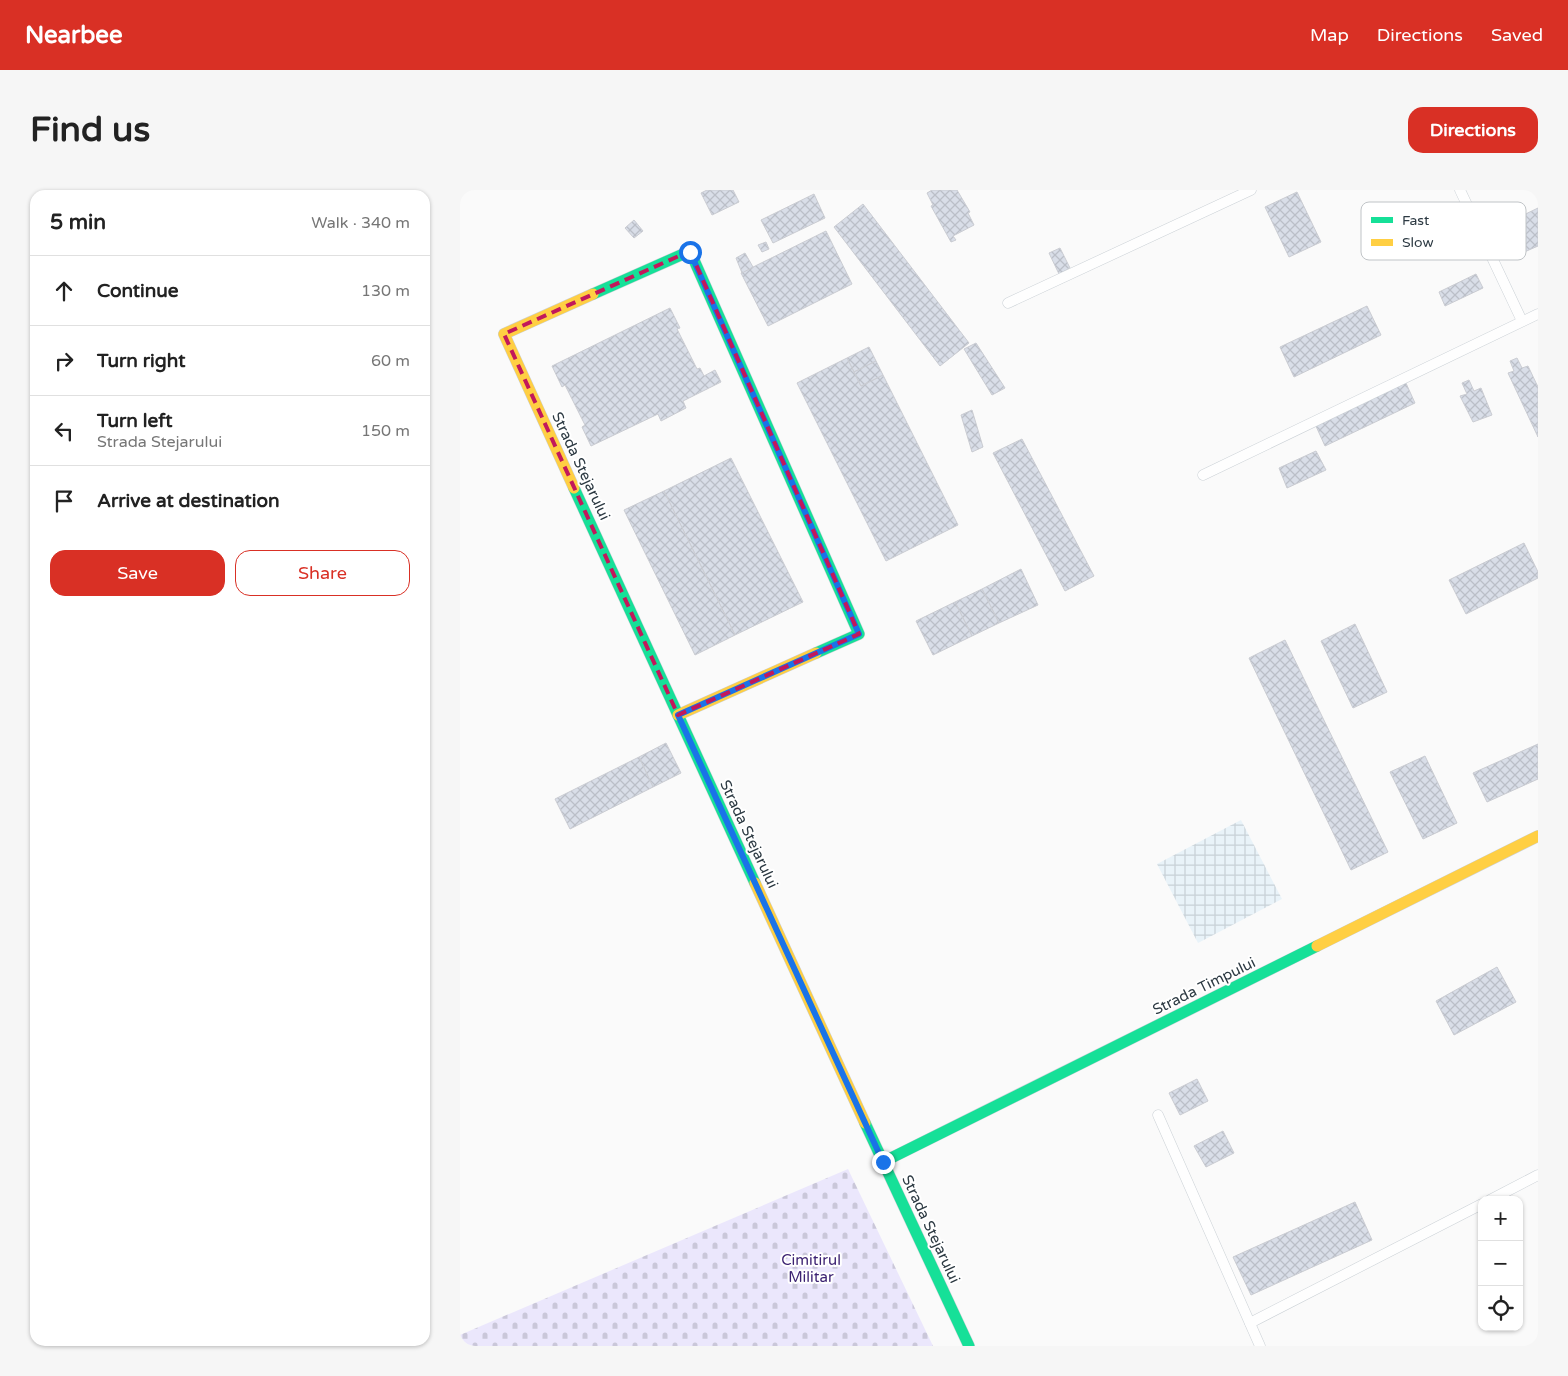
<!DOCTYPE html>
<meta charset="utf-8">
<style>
:root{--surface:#fff;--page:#f6f6f6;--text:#222;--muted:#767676;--line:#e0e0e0;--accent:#d93025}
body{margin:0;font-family:"Varela Round",sans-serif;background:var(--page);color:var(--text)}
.controls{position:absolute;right:15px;bottom:15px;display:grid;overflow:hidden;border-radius:10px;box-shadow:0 1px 4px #0004}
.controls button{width:45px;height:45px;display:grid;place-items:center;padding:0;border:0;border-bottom:1px solid var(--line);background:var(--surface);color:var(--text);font:25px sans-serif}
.stop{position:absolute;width:15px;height:15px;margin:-11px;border:4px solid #1a73e8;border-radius:50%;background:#fff}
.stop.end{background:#1a73e8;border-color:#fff;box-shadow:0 1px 5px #0008}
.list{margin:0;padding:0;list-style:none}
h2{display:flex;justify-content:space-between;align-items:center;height:65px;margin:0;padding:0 20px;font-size:21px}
h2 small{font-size:16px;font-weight:400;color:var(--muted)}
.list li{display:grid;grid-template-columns:32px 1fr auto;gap:15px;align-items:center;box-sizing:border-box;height:70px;padding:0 20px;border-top:1px solid var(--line)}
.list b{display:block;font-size:19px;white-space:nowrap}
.list p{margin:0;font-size:16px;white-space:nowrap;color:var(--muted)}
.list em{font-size:16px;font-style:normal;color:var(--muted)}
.actions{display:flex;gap:10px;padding:15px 20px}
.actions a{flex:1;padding:11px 0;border:1px solid var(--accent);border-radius:15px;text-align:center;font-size:18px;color:var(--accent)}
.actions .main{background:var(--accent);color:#fff}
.icon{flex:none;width:28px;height:28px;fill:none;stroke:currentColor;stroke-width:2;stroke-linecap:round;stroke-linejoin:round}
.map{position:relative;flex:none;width:1078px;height:1156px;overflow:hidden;border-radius:15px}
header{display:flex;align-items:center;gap:30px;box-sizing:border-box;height:70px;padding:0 25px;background:var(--accent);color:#fff}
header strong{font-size:24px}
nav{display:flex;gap:28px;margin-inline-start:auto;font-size:18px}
.intro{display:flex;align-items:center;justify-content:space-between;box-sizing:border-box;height:120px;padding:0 30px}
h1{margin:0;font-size:35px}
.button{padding:12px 22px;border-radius:15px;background:var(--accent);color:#fff;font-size:18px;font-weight:700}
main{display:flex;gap:30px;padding:0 30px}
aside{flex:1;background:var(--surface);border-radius:15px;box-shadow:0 1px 4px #0004}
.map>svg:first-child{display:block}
.industrial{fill:url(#industrial-grid)}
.cemetery{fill:url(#cemetery-stones)}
.building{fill:url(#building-cross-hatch);stroke:#caccd2}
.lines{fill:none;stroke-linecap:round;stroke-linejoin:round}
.lane-casing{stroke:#cbd1d6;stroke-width:11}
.fast-casing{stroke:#cbd1d6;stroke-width:12}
.slow-casing{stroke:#cbd1d6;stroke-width:12}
.lane{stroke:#fefefe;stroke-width:10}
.fast{stroke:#16e098;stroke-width:11}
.slow{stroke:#ffcf43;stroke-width:11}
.route{stroke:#1a73e8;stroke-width:6}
.marked{fill:none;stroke:#c2185b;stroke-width:4;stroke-dasharray:10 6;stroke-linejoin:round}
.labels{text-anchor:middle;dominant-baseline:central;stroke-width:4;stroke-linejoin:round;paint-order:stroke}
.street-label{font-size:15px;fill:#2d3a43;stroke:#fff}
.park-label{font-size:15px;fill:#3c2272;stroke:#fff}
.key{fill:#fff;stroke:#c0c4c7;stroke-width:1}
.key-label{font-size:14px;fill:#2d3a43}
</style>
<header>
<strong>Nearbee</strong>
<nav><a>Map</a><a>Directions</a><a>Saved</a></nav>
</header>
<div class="intro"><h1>Find us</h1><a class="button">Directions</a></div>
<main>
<aside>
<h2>5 min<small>Walk · 340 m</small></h2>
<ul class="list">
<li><svg class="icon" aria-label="ahead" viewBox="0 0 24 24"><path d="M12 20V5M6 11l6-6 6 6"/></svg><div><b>Continue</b></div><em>130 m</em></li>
<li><svg class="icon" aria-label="right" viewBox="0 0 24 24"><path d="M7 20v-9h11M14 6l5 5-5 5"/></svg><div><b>Turn right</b></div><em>60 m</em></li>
<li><svg class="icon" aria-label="left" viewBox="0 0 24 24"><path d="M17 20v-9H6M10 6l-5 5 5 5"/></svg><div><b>Turn left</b><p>Strada Stejarului</p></div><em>150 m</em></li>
<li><svg class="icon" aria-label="arrive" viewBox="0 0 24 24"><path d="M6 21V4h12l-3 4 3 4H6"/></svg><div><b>Arrive at destination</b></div></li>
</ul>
<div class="actions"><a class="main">Save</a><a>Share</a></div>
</aside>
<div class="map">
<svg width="1078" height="1156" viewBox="0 0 1078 1156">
<defs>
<pattern id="industrial-grid" width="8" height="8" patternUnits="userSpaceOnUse" patternTransform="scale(1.25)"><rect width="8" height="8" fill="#e9f3f9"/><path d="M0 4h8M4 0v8" fill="none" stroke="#c8d1d7"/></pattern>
<pattern id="cemetery-stones" width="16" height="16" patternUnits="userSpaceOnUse" patternTransform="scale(1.25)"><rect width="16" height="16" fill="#ebe7fc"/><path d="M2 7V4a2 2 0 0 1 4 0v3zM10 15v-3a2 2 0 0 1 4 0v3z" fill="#cac7d9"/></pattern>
<pattern id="building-cross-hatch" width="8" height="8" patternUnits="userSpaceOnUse" patternTransform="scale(1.25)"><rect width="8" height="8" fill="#d9dee8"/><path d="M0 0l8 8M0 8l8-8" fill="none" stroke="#bbbfc8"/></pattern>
</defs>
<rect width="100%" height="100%" fill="#fafafa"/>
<polygon class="industrial" points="781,630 822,709 738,753 697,674"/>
<polygon class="cemetery" points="388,979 473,1156 0,1156 0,1145"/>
<g class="building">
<polygon points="247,0 273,0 279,12 252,25 241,3"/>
<polygon points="472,0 497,0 510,22 508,23 514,35 493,46 496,50 491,52 471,16 473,15 467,3"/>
<polygon points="837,2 861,52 829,67 805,17"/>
<polygon points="354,4 365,28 313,53 301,30"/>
<polygon points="403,14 509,153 480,176 374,37"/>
<polygon points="1078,18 1078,56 1062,63 1047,33"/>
<polygon points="174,30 183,41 174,48 165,38"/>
<polygon points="366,41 392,94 308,136 281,83"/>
<polygon points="306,52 309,59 302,62 298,55"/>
<polygon points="600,58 610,78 599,84 589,63"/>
<polygon points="285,63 293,77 282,83 276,68"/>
<polygon points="1016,84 1023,98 985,116 979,102"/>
<polygon points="907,116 921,145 834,187 820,157"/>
<polygon points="210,118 220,138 217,139 237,179 240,178 244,186 255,180 261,192 223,211 226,218 201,231 198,224 131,256 122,237 125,235 105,195 102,197 92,176"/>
<polygon points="516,153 545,198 532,205 504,159"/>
<polygon points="409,157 416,171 394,182 387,168"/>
<polygon points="387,168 401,196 423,185 498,335 426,371 337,193"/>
<polygon points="1057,168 1062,178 1068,176 1078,197 1078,247 1048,183 1054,181 1050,171"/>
<polygon points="416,171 423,185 401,196 394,182"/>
<polygon points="1009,190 1014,201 1021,198 1032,225 1013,232 1000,206 1007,204 1002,193"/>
<polygon points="945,191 955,213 865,256 855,234"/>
<polygon points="512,220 523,257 512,262 501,225"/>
<polygon points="562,249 634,386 605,401 533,263"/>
<polygon points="856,261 866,280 827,298 819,278"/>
<polygon points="271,268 343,412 275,445 204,301"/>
<polygon points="204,301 275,445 235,465 164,320"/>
<polygon points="1064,353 1078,382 1078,388 1006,424 989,390"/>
<polygon points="561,379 578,415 539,433 522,399"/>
<polygon points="522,399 539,433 512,446 495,412"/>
<polygon points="495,412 512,446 473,465 456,431"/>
<polygon points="895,434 927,502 893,518 861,451"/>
<polygon points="825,450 928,662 891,680 789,468"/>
<polygon points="206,553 221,583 193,597 179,567"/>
<polygon points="1078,554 1078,589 1027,612 1013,583"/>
<polygon points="965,566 997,633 963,649 930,582"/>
<polygon points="179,567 193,597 110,639 95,609"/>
<polygon points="1037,777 1056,812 994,845 976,811"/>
<polygon points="737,889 748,911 720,925 709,903"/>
<polygon points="763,941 774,963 746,977 734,956"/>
<polygon points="895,1012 912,1050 791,1105 773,1067"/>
</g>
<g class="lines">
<g class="lane-casing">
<g id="lane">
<polyline points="1000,0 1062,131"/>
<polyline points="548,113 791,0"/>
<polyline points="743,285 1078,124"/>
<polyline points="698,925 800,1156"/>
<polyline points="1030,1010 1078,985"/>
<polyline points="790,1133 1022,1014"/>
</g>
</g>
<g class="fast-casing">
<g id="fast">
<polyline points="133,104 230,61 399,444 356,463"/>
<polyline points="114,298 295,693"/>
<polyline points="405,933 509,1156"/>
<polyline points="423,972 857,756"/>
</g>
</g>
<g class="slow-casing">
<g id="slow">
<polyline points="114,298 44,144 133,104"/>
<polyline points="218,525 356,463"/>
<polyline points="295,693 405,933"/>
<polyline points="857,756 1078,646"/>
</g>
</g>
<use href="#lane" class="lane"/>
<use href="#fast" class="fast"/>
<use href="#slow" class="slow"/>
</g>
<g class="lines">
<polyline class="route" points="230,62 399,444 218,525 423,972"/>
</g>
<path class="marked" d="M230 61 399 444 218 525 44 144Z"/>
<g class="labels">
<g class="street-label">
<text transform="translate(121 276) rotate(65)">Strada Stejarului</text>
<text transform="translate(289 644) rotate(65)">Strada Stejarului</text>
<text transform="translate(744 796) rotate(-26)">Strada Timpului</text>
<text transform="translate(471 1039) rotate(65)">Strada Stejarului</text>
</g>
<g class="park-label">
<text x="351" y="1070">Cimitirul<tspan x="351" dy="17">Militar</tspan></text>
</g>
</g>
<rect x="901" y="12" width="165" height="58" rx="8" class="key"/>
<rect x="911" y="27" width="22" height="6" fill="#16e098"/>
<rect x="911" y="49" width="22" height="7" fill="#ffcf43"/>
<g class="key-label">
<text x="942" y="35">Fast</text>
<text x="942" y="57">Slow</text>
</g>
</svg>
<div class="controls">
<button>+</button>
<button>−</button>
<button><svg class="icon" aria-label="locate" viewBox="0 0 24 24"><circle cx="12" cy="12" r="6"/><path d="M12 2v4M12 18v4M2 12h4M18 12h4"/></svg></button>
</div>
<div class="stop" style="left:230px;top:62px"></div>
<div class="stop end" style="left:423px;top:972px"></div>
</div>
</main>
